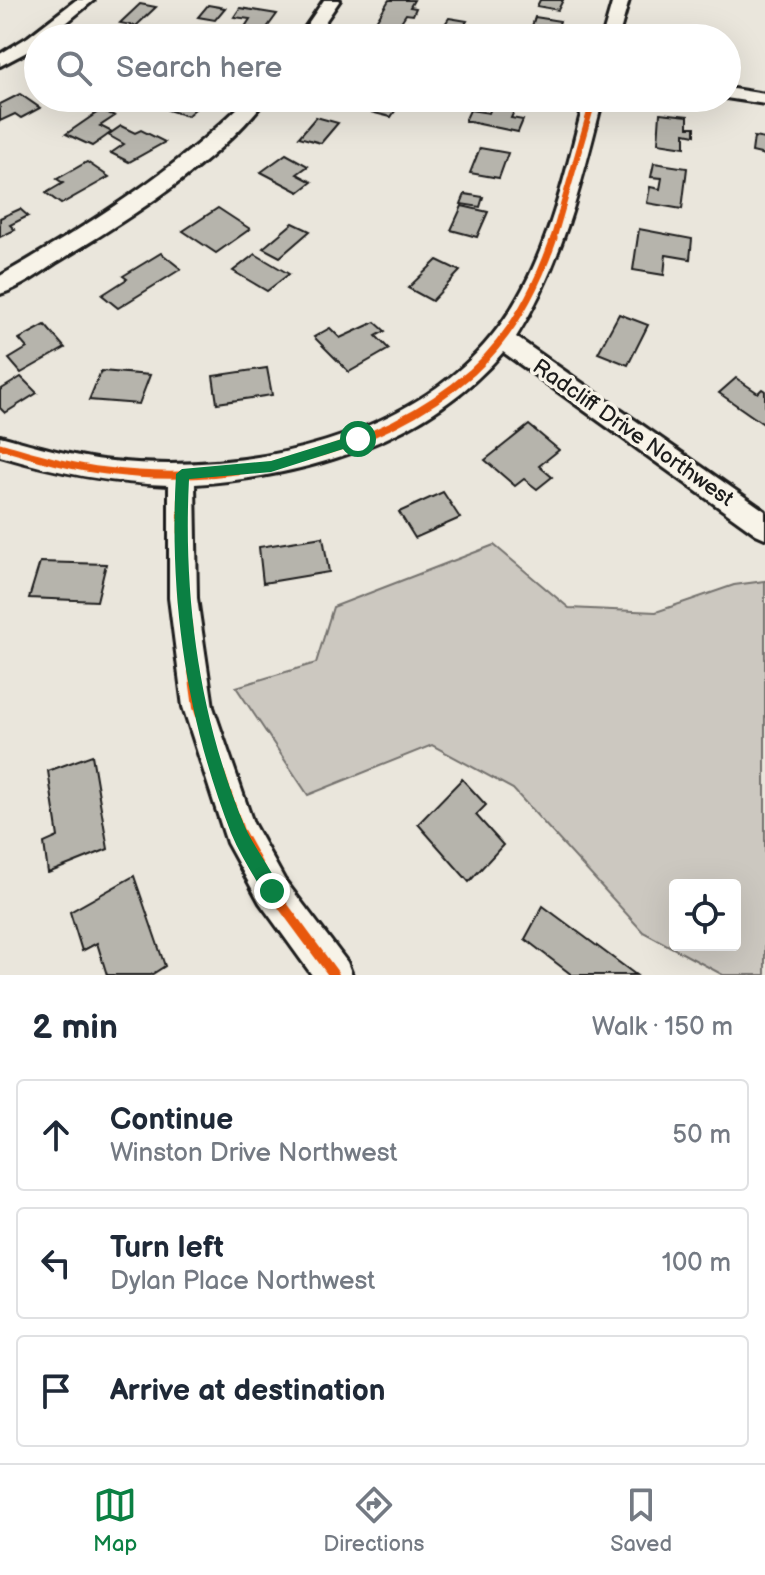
<!DOCTYPE html>
<meta charset="utf-8">
<style>
:root{--surface:#fff;--page:#f2f2f3;--text:#1f2937;--muted:#747a83;--line:#e0e1e3;--accent:#0b8043}
body{margin:0;font-family:"Balsamiq Sans",sans-serif;background:var(--page);color:var(--text)}
.controls{position:absolute;right:24px;bottom:24px;display:grid;overflow:hidden;border-radius:8px;box-shadow:0 8px 32px #0002}
.controls button{width:72px;height:72px;display:grid;place-items:center;padding:0;border:0;border-bottom:2px solid var(--line);background:var(--surface);color:var(--text);font:40px sans-serif}
.stop{position:absolute;width:24px;height:24px;margin:-18px;border:6px solid #0b8043;border-radius:50%;background:#fff}
.stop.end{background:#0b8043;border-color:#fff;box-shadow:0 2px 8px #0008}
.list{margin:0;padding:0;list-style:none}
h2{display:flex;justify-content:space-between;align-items:center;height:104px;margin:0;padding:0 32px;font-size:34px}
h2 small{font-size:26px;font-weight:400;color:var(--muted)}
.list li{display:grid;grid-template-columns:52px 1fr auto;gap:24px;align-items:center;box-sizing:border-box;height:112px;margin:0 16px 16px;padding:0 16px;border:2px solid var(--line);border-radius:8px}
.list b{display:block;font-size:30px;white-space:nowrap}
.list p{margin:0;font-size:26px;white-space:nowrap;color:var(--muted)}
.list em{font-size:26px;font-style:normal;color:var(--muted)}
.icon{flex:none;width:44px;height:44px;fill:none;stroke:currentColor;stroke-width:2;stroke-linecap:round;stroke-linejoin:round}
.map{position:relative;flex:none;width:765px;height:975px;overflow:hidden}
.search{position:absolute;background:var(--surface);box-shadow:0 8px 32px #0002;left:24px;right:24px;top:24px;height:88px;display:flex;align-items:center;gap:20px;box-sizing:border-box;padding:0 28px;border-radius:44px;color:var(--muted);font-size:30px}
.sheet{height:488px;background:var(--surface)}
nav{display:flex;justify-content:space-around;align-items:center;box-sizing:border-box;height:112px;border-top:2px solid var(--line);background:var(--surface);font-size:22px;color:var(--muted)}
nav a{display:grid;justify-items:center;gap:4px}
nav .on{color:var(--accent)}
.map>svg:first-child{display:block}
.green{fill:#ccc8c0;stroke:#74726e;stroke-width:2;fill-rule:evenodd}
.building{fill:#b6b4ac;stroke:#1c1c1c;stroke-width:2}
.lines{fill:none;stroke-linecap:round;stroke-linejoin:round}
.street-casing{stroke:#1c1c1c;stroke-width:6}
.street{fill:#f7f3e8;fill-rule:evenodd}
.cycleway-far2-casing{stroke:#f7f3e8;stroke-width:9}
.cycleway-far1-casing{stroke:#f7f3e8;stroke-width:12}
.cycleway-casing{stroke:#f7f3e8;stroke-width:15}
.cycleway-far2{stroke:#e8590c;stroke-width:6}
.cycleway-far1{stroke:#e8590c;stroke-width:7}
.cycleway{stroke:#e8590c;stroke-width:10}
.route{fill:#0b8043}
.labels{text-anchor:middle;dominant-baseline:central;stroke-width:7;stroke-linejoin:round;paint-order:stroke}
.street-label{font-size:22px;fill:#1c1c1c;stroke:#f7f3e8}
</style>
<div class="map">
<svg width="765" height="975" viewBox="0 0 765 975">
<rect width="100%" height="100%" fill="#eae6dc"/>
<filter id="ink" filterUnits="userSpaceOnUse"><feTurbulence type="fractalNoise" baseFrequency=".0125" numOctaves="2"/><feDisplacementMap in="SourceGraphic" scale="16" xChannelSelector="R" yChannelSelector="G"/><feConvolveMatrix kernelMatrix="1 2 1 2 8 2 1 2 1" color-interpolation-filters="sRGB"/></filter>
<g filter="url(#ink)">
<path class="green" d="M494 545 569 608 656 612 734 585 765 581V975H723L643 932 513 789 432 745 308 795 236 687 316 663 333 607ZM675 885H735V945H675Z"/>
<g class="building">
<polygon points="389,0 414,0 410,7 416,8 413,15 406,14 399,25 376,21"/>
<polygon points="540,0 563,0 558,10 537,6"/>
<polygon points="140,4 156,7 136,26 120,23"/>
<polygon points="208,5 225,8 215,20 198,17"/>
<polygon points="240,8 277,14 261,36 241,33 250,19 234,17"/>
<polygon points="535,17 560,21 554,38 528,38"/>
<polygon points="449,18 467,21 459,34 441,30"/>
<polygon points="20,94 40,108 21,118 15,114 0,121 0,104"/>
<polygon points="182,98 208,98 187,116 168,110"/>
<polygon points="375,99 399,105 391,117 366,111"/>
<polygon points="493,103 516,107 511,118 523,120 518,132 465,121 470,110 489,113"/>
<polygon points="101,110 115,116 100,126 112,132 92,146 66,134"/>
<polygon points="660,113 688,116 688,127 695,127 695,135 685,133 685,147 658,143"/>
<polygon points="316,117 338,123 321,143 299,137"/>
<polygon points="121,126 135,133 141,130 165,142 129,162 111,153 124,144 108,135"/>
<polygon points="754,137 765,139 765,155 752,152"/>
<polygon points="480,148 508,153 499,178 470,173"/>
<polygon points="286,154 308,166 297,174 312,182 299,192 261,172"/>
<polygon points="87,162 109,177 61,204 46,193 63,183 57,179"/>
<polygon points="654,163 687,168 682,209 647,203 650,187 660,189 662,178 651,177"/>
<polygon points="465,194 483,197 480,207 461,204"/>
<polygon points="462,206 488,212 477,237 451,230"/>
<polygon points="218,208 250,229 216,253 183,231"/>
<polygon points="20,209 28,216 10,225 15,230 0,237 0,218"/>
<polygon points="293,223 310,231 280,257 263,248"/>
<polygon points="639,229 692,239 690,259 666,255 664,275 633,270"/>
<polygon points="161,253 181,269 118,308 102,295 127,279 123,276"/>
<polygon points="255,254 289,274 267,291 233,271"/>
<polygon points="437,260 460,271 432,301 408,288"/>
<polygon points="619,314 648,325 628,365 598,353"/>
<polygon points="375,322 385,331 376,336 389,349 349,372 314,337 330,328 340,338"/>
<polygon points="45,325 65,348 21,373 9,359 27,348 19,339"/>
<polygon points="267,368 272,395 217,403 213,376"/>
<polygon points="101,371 150,375 139,404 89,400"/>
<polygon points="21,377 37,393 5,413 0,408 0,390"/>
<polygon points="736,378 758,393 762,389 765,391 765,425 719,393"/>
<polygon points="529,425 559,450 539,466 552,477 537,489 524,479 515,486 485,460"/>
<polygon points="443,492 460,518 415,538 399,512"/>
<polygon points="323,537 329,572 263,583 259,547"/>
<polygon points="40,562 106,564 97,601 29,598"/>
<polygon points="92,755 108,849 48,873 44,843 58,837 48,771"/>
<polygon points="462,779 486,805 476,815 503,845 469,882 418,824"/>
<polygon points="134,876 165,966 151,975 107,975 97,943 82,951 70,912"/>
<polygon points="543,906 636,975 572,975 525,939"/>
</g>
<g class="lines">
<g class="street-casing">
<g id="street">
<polygon points="76,0 94,0 48,38 38,38 38,46 0,66 0,54 28,37"/>
<polygon points="324,0 340,0 314,38 298,38"/>
<polygon points="613,0 629,0 618,38 602,38"/>
<polygon points="727,88 765,94 765,104 726,98"/>
<path d="M248 98H267C217 164 130 218 59 261 41 272 21 288 0 294V276C89 225 175 171 248 98Z"/>
<path d="M585 98H603C582 182 562 264 516 337L765 511V538L756 534 503 352C427 441 308 476 195 484L197 598 213 707 253 823 284 879 347 962 352 975H312L260 903 227 843 183 707 169 598V485C109 483 57 473 0 456V436C37 446 74 457 112 461 247 475 417 440 501 324 548 259 565 174 585 98Z"/>
</g>
</g>
<use href="#street" class="street"/>
<g class="cycleway-far2-casing">
<polyline id="cycleway-far2" points="553,240 594,98"/>
</g>
<g class="cycleway-far1-casing">
<g id="cycleway-far1">
<path d="M0 446C35 456 70 467 106 471 231 487 376 455 472 372 511 337 537 287 554 238"/>
<polyline points="181,557 182,474"/>
</g>
</g>
<g class="cycleway-casing">
<polyline id="cycleway" points="181,555 183,598 198,707 239,831 272,891 334,975"/>
</g>
<use href="#cycleway-far2" class="cycleway-far2"/>
<use href="#cycleway-far1" class="cycleway-far1"/>
<use href="#cycleway" class="cycleway"/>
</g>
</g>
<path class="route" d="M358 434 364 439 362 443 271 472 189 479C183 596 199 718 245 827 255 849 271 868 281 891L278 897 272 900 266 897C254 876 240 855 231 833 186 717 169 598 176 474L182 469 271 461Z"/>
<g class="labels">
<g class="street-label">
<text transform="translate(633 433) rotate(35)">Radcliff Drive Northwest</text>
</g>
</g>
</svg>
<div class="controls">
<button><svg class="icon" aria-label="locate" viewBox="0 0 24 24"><circle cx="12" cy="12" r="6"/><path d="M12 2v4M12 18v4M2 12h4M18 12h4"/></svg></button>
</div>
<div class="stop" style="left:358px;top:439px"></div>
<div class="stop end" style="left:272px;top:891px"></div>
<div class="search"><svg class="icon" aria-label="search" viewBox="0 0 24 24"><circle cx="10" cy="10" r="6"/><path d="M15 15l6 6"/></svg>Search here</div>
</div>
<section class="sheet">
<h2>2 min<small>Walk · 150 m</small></h2>
<ul class="list">
<li><svg class="icon" aria-label="ahead" viewBox="0 0 24 24"><path d="M12 20V5M6 11l6-6 6 6"/></svg><div><b>Continue</b><p>Winston Drive Northwest</p></div><em>50 m</em></li>
<li><svg class="icon" aria-label="left" viewBox="0 0 24 24"><path d="M17 20v-9H6M10 6l-5 5 5 5"/></svg><div><b>Turn left</b><p>Dylan Place Northwest</p></div><em>100 m</em></li>
<li><svg class="icon" aria-label="arrive" viewBox="0 0 24 24"><path d="M6 21V4h12l-3 4 3 4H6"/></svg><div><b>Arrive at destination</b></div></li>
</ul>
</section>
<nav>
<a class="on"><svg class="icon" aria-label="map" viewBox="0 0 24 24"><path d="M3 6l6-2 6 2 6-2v14l-6 2-6-2-6 2zM9 4v14M15 6v14"/></svg>Map</a>
<a><svg class="icon" aria-label="directions" viewBox="0 0 24 24"><path d="M12 3l9 9-9 9-9-9zM9 14v-3h6M13 9l2 2-2 2"/></svg>Directions</a>
<a><svg class="icon" aria-label="saved" viewBox="0 0 24 24"><path d="M7 4h10v16l-5-4-5 4z"/></svg>Saved</a>
</nav>
